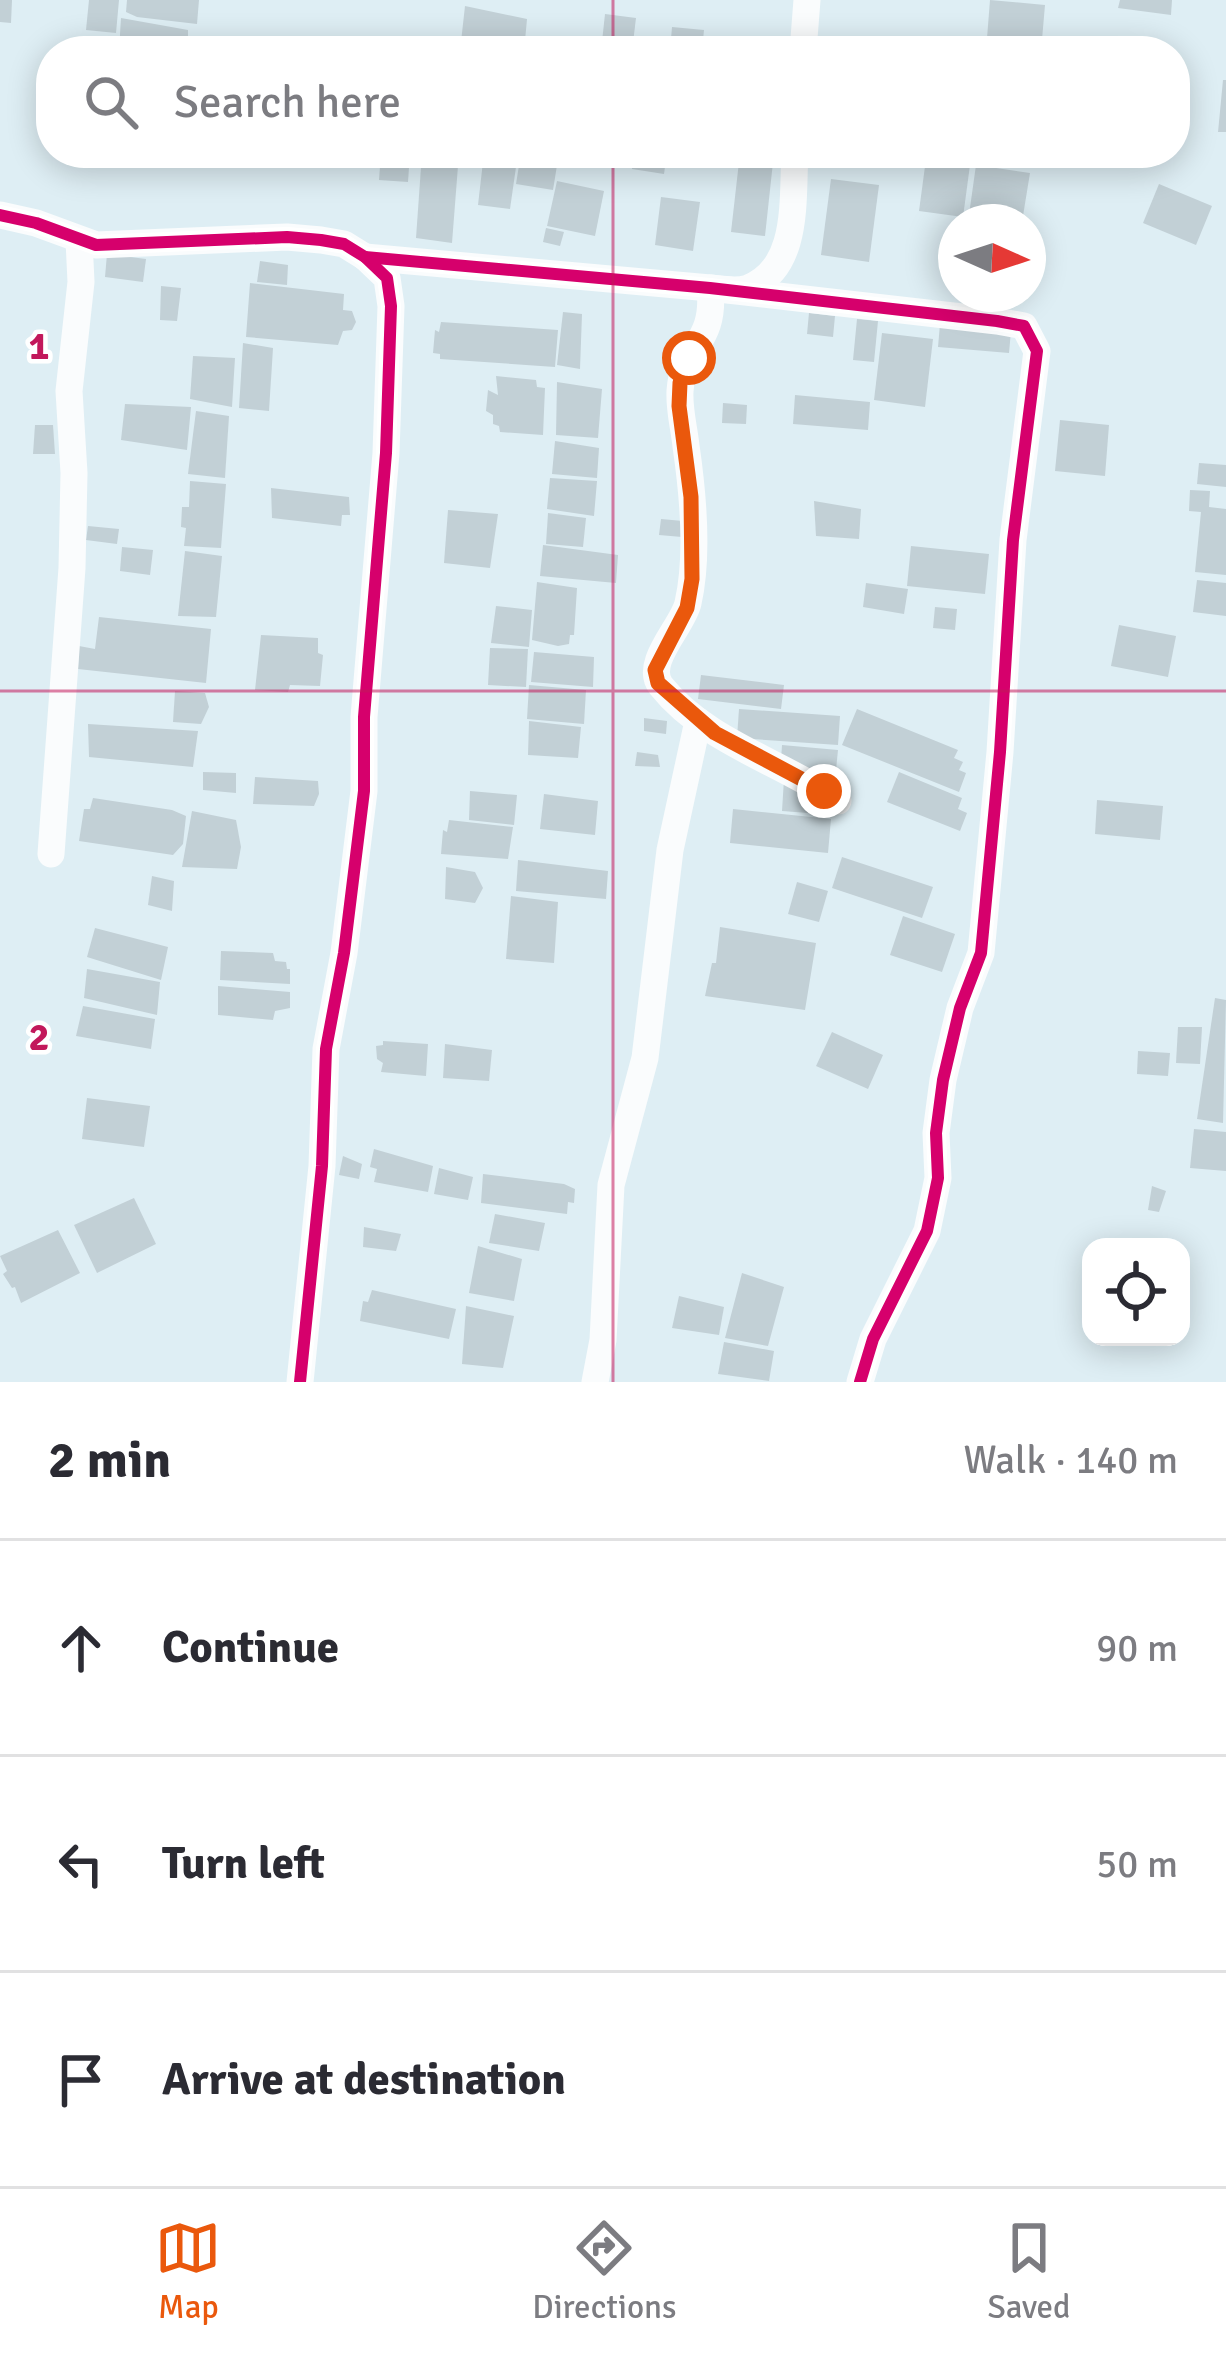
<!DOCTYPE html>
<meta charset="utf-8">
<style>
:root{--surface:#fff;--page:#f7f7f7;--text:#2b2b33;--muted:#7c7c81;--line:#e1e1e2;--accent:#ea580c}
body{margin:0;font-family:Signika,sans-serif;background:var(--page);color:var(--text)}
.controls{position:absolute;right:36px;bottom:36px;display:grid;overflow:hidden;border-radius:24px;box-shadow:0 6px 30px #0003}
.controls button{width:108px;height:108px;display:grid;place-items:center;padding:0;border:0;border-bottom:3px solid var(--line);background:var(--surface);color:var(--text);font:60px sans-serif}
.compass{position:absolute;left:938px;top:204px;width:108px;height:108px;border-radius:50%;background:var(--surface);box-shadow:0 6px 30px #0003;rotate:93deg}
.stop{position:absolute;width:36px;height:36px;margin:-27px;border:9px solid #ea580c;border-radius:50%;background:#fff}
.stop.end{background:#ea580c;border-color:#fff;box-shadow:0 3px 12px #0008}
.list{margin:0;padding:0;list-style:none}
h2{display:flex;justify-content:space-between;align-items:center;height:156px;margin:0;padding:0 48px;font-size:51px}
h2 small{font-size:39px;font-weight:400;color:var(--muted)}
.list li{display:grid;grid-template-columns:78px 1fr auto;gap:36px;align-items:center;box-sizing:border-box;height:216px;padding:0 48px;border-top:3px solid var(--line)}
.list b{display:block;font-size:45px;white-space:nowrap}
.list em{font-size:39px;font-style:normal;color:var(--muted)}
.icon{flex:none;width:66px;height:66px;fill:none;stroke:currentColor;stroke-width:2;stroke-linecap:round;stroke-linejoin:round}
.map{position:relative;flex:none;width:1226px;height:1382px;overflow:hidden}
.search{position:absolute;background:var(--surface);box-shadow:0 6px 30px #0003;left:36px;right:36px;top:36px;height:132px;display:flex;align-items:center;gap:30px;box-sizing:border-box;padding:0 42px;border-radius:48px;color:var(--muted);font-size:45px}
.sheet{height:804px;background:var(--surface)}
nav{display:flex;justify-content:space-around;align-items:center;box-sizing:border-box;height:168px;border-top:3px solid var(--line);background:var(--surface);font-size:33px;color:var(--muted)}
nav a{display:grid;justify-items:center;gap:6px}
nav .on{color:var(--accent)}
.map>svg:first-child{display:block}
.building{fill:#c2d0d6}
.lines{fill:none;stroke-linecap:round;stroke-linejoin:round}
.minor{stroke:#fafcfd;stroke-width:27}
.cycleway-casing{stroke:#fff;stroke-width:20}
.cycleway{stroke:#d6006c;stroke-width:12}
.route{stroke:#ea580c;stroke-width:15}
.grid{fill:none;stroke:#c2185b;stroke-width:3;stroke-opacity:0.55}
.grid-label{font-size:39px;text-anchor:middle;font-weight:bold;fill:#c2185b;stroke:#fff;stroke-width:9;stroke-linejoin:round;paint-order:stroke}
</style>
<div class="map">
<svg width="1226" height="1382" viewBox="0 0 1226 1382">
<rect width="100%" height="100%" fill="#deeef4"/>
<g class="building">
<polygon points="0,0 12,0 11,23 0,22"/>
<polygon points="89,0 119,0 116,33 86,30"/>
<polygon points="127,0 199,0 197,24 137,17 126,12"/>
<polygon points="990,0 1045,5 1041,51 986,51"/>
<polygon points="1120,0 1172,0 1171,15 1118,8"/>
<polygon points="465,6 527,19 524,51 460,51"/>
<polygon points="605,14 636,18 632,51 601,51"/>
<polygon points="121,18 188,30 188,51 119,51"/>
<polygon points="672,27 704,30 702,51 670,51"/>
<polygon points="719,43 777,48 776,51 718,51"/>
<polygon points="1223,80 1226,80 1226,132 1218,132"/>
<polygon points="1175,98 1185,99 1181,129 1175,128"/>
<polygon points="381,153 410,153 408,182 379,180"/>
<polygon points="422,153 459,153 452,243 416,238"/>
<polygon points="484,153 518,153 510,209 478,205"/>
<polygon points="521,153 559,153 553,190 516,184"/>
<polygon points="634,153 667,153 664,174 632,169"/>
<polygon points="740,153 774,153 765,236 731,232"/>
<polygon points="926,159 970,165 963,217 919,211"/>
<polygon points="976,165 1030,173 1022,222 968,222"/>
<polygon points="831,179 879,185 869,262 821,255"/>
<polygon points="557,181 604,191 595,236 547,226"/>
<polygon points="1159,184 1212,206 1196,245 1143,223"/>
<polygon points="661,197 700,202 693,251 655,245"/>
<polygon points="546,228 564,232 560,246 543,242"/>
<polygon points="107,254 146,259 143,282 105,277"/>
<polygon points="260,261 288,265 287,285 257,282"/>
<polygon points="250,283 344,294 343,310 352,311 356,322 352,330 343,331 338,345 246,337"/>
<polygon points="161,286 181,288 177,321 160,320"/>
<polygon points="563,312 582,314 580,369 557,365"/>
<polygon points="809,313 835,316 833,337 807,334"/>
<polygon points="857,319 878,321 874,362 853,360"/>
<polygon points="441,322 558,330 555,367 440,359 440,354 433,353 435,330 439,332"/>
<polygon points="940,324 1011,331 1009,353 938,347"/>
<polygon points="882,333 933,339 925,407 874,400"/>
<polygon points="243,343 273,348 269,411 239,408"/>
<polygon points="193,356 235,358 232,407 190,399"/>
<polygon points="496,376 536,380 537,387 545,388 543,435 500,432 499,426 493,424 493,415 486,411 488,390 498,395"/>
<polygon points="557,382 602,389 598,438 556,435"/>
<polygon points="795,395 870,402 868,430 793,424"/>
<polygon points="723,403 747,405 746,424 722,423"/>
<polygon points="125,404 191,407 187,450 121,440"/>
<polygon points="196,411 229,416 225,478 188,474"/>
<polygon points="1060,420 1109,425 1105,476 1055,471"/>
<polygon points="35,425 53,425 55,454 33,454"/>
<polygon points="555,441 599,448 597,478 552,474"/>
<polygon points="1199,463 1226,465 1226,487 1197,484"/>
<polygon points="550,478 597,481 594,516 547,509"/>
<polygon points="190,481 226,484 221,548 184,546 186,528 181,527 182,507 189,507"/>
<polygon points="271,488 349,497 350,515 342,515 341,526 272,518"/>
<polygon points="1190,490 1210,491 1209,507 1226,509 1226,575 1195,572 1201,512 1189,511"/>
<polygon points="814,501 861,509 859,539 816,536"/>
<polygon points="448,510 498,514 490,568 444,563"/>
<polygon points="548,513 586,518 583,547 546,544"/>
<polygon points="661,519 683,521 682,537 659,535"/>
<polygon points="88,526 119,529 117,544 86,540"/>
<polygon points="543,545 618,555 616,583 540,576"/>
<polygon points="911,546 989,554 985,594 907,586"/>
<polygon points="122,547 153,550 150,575 120,571"/>
<polygon points="185,551 222,556 216,617 178,616"/>
<polygon points="1197,580 1226,583 1226,616 1193,612"/>
<polygon points="537,582 577,588 574,635 570,635 569,644 558,646 532,640"/>
<polygon points="866,583 908,589 904,614 863,607"/>
<polygon points="496,606 532,610 529,647 491,643"/>
<polygon points="935,607 957,609 955,630 933,628"/>
<polygon points="99,617 211,629 206,683 78,669 79,646 95,649"/>
<polygon points="1119,625 1176,636 1168,677 1111,666"/>
<polygon points="261,635 318,638 318,653 323,655 320,686 290,685 288,692 255,690"/>
<polygon points="490,648 528,649 526,687 488,685"/>
<polygon points="534,652 594,657 593,687 531,682"/>
<polygon points="701,675 784,685 781,709 698,699"/>
<polygon points="529,685 586,690 584,724 527,719"/>
<polygon points="175,691 205,693 209,707 201,724 173,722"/>
<polygon points="739,709 840,716 838,745 737,738"/>
<polygon points="857,709 958,750 954,758 963,762 959,770 966,773 959,792 842,745"/>
<polygon points="644,718 667,721 666,734 644,731"/>
<polygon points="529,721 581,727 578,758 528,755"/>
<polygon points="88,724 198,731 193,767 89,757"/>
<polygon points="782,745 838,750 835,780 780,775"/>
<polygon points="637,752 658,755 660,767 635,766"/>
<polygon points="203,772 236,773 236,793 203,790"/>
<polygon points="899,772 962,798 958,809 967,813 960,831 887,802"/>
<polygon points="255,777 318,781 319,794 314,806 253,804"/>
<polygon points="784,779 837,783 834,815 782,811"/>
<polygon points="470,791 517,795 514,825 469,820"/>
<polygon points="544,794 598,801 595,835 540,829"/>
<polygon points="93,798 172,810 186,816 183,844 173,855 79,841 84,809 90,809"/>
<polygon points="1097,800 1163,806 1160,840 1095,834"/>
<polygon points="733,809 831,819 828,853 730,843"/>
<polygon points="192,811 236,820 241,847 237,869 182,867"/>
<polygon points="449,820 513,827 508,859 441,854 443,830 447,832"/>
<polygon points="842,857 933,887 922,918 832,888"/>
<polygon points="518,860 608,871 606,899 516,891"/>
<polygon points="446,867 475,872 483,888 475,903 445,899"/>
<polygon points="152,876 174,881 172,911 148,905"/>
<polygon points="797,882 828,891 819,922 788,914"/>
<polygon points="511,896 558,902 554,963 506,959"/>
<polygon points="903,916 955,934 942,972 890,955"/>
<polygon points="720,927 816,943 805,1010 705,996 712,963 716,963"/>
<polygon points="95,928 168,947 161,980 87,957"/>
<polygon points="221,951 273,953 275,961 286,962 287,969 290,969 290,984 220,980"/>
<polygon points="87,969 160,982 157,1015 84,998"/>
<polygon points="218,986 290,992 290,1008 275,1011 273,1020 218,1015"/>
<polygon points="1215,998 1226,1000 1223,1123 1197,1119"/>
<polygon points="83,1006 155,1019 151,1049 76,1036"/>
<polygon points="1178,1027 1202,1027 1200,1064 1176,1063"/>
<polygon points="832,1032 883,1055 868,1089 816,1066"/>
<polygon points="383,1041 428,1044 426,1076 381,1072 383,1063 377,1059 376,1046 383,1045"/>
<polygon points="445,1044 492,1050 489,1081 443,1078"/>
<polygon points="1138,1051 1170,1053 1168,1076 1137,1074"/>
<polygon points="87,1098 150,1106 144,1147 82,1139"/>
<polygon points="1194,1129 1226,1132 1226,1171 1190,1168"/>
<polygon points="374,1149 433,1166 428,1192 374,1182 377,1169 370,1167"/>
<polygon points="343,1156 362,1164 359,1179 339,1175"/>
<polygon points="439,1168 473,1177 468,1200 434,1194"/>
<polygon points="483,1174 564,1184 575,1189 574,1203 568,1202 567,1214 481,1203"/>
<polygon points="1152,1186 1166,1191 1159,1212 1148,1210"/>
<polygon points="134,1198 156,1244 97,1273 74,1225"/>
<polygon points="495,1214 545,1223 539,1251 489,1243"/>
<polygon points="364,1227 401,1234 396,1251 363,1247"/>
<polygon points="58,1230 80,1273 21,1303 15,1287 12,1288 3,1274 7,1271 0,1256"/>
<polygon points="478,1246 522,1259 514,1301 469,1293"/>
<polygon points="742,1273 784,1287 768,1346 725,1338"/>
<polygon points="372,1290 456,1309 449,1339 360,1321 363,1301 368,1302"/>
<polygon points="679,1296 724,1307 719,1335 672,1328"/>
<polygon points="466,1306 514,1316 503,1368 462,1364"/>
<polygon points="724,1342 774,1351 769,1381 718,1374"/>
</g>
<g class="lines">
<g class="minor">
<polyline points="803,51 807,0"/>
<path d="M795 153C792 199 800 268 748 288 737 292 721 289 710 288 716 344 683 345 680 391 679 410 684 427 686 446 693 494 699 555 688 603 683 626 643 663 661 686 706 742 780 761 838 801"/>
<polyline points="0,215 36,223 96,245 287,237 321,240 344,244 365,257 387,278 391,306 386,453 364,717 364,791 344,953 326,1049 322,1166 300,1382"/>
<polyline points="365,257 710,288 997,321 1024,326 1037,351 1013,540 1000,752 981,953 960,1008 943,1080 936,1133 938,1178 927,1231 873,1339 860,1382"/>
<polyline points="51,854 72,568 74,473 69,391 81,282 79,240"/>
<polyline points="595,1382 603,1340 611,1185 645,1058 670,850 698,721"/>
</g>
<g class="cycleway-casing">
<g id="cycleway">
<polyline points="0,215 36,223 96,245 287,237 321,240 344,244 365,257 387,278 391,306 386,453 364,717 364,791 344,953 326,1049 322,1166 300,1382"/>
<polyline points="365,257 710,288 997,321 1024,326 1037,351 1013,540 1000,752 981,953 960,1008 943,1080 936,1133 938,1178 927,1231 873,1339 860,1382"/>
</g>
</g>
<use href="#cycleway" class="cycleway"/>
</g>
<g class="lines">
<polyline class="route" points="689,358 680,383 679,406 691,497 692,579 687,608 655,670 658,683 715,733 824,791"/>
</g>
<path class="grid" d="M613 0V51M613 153V1382M0 691H1226"/>
<g class="grid-label">
<text x="39" y="359">1</text>
<text x="39" y="1050">2</text>
</g>
</svg>
<div class="controls">
<button><svg class="icon" aria-label="locate" viewBox="0 0 24 24"><circle cx="12" cy="12" r="6"/><path d="M12 2v4M12 18v4M2 12h4M18 12h4"/></svg></button>
</div>
<svg class="compass" viewBox="-18 -18 36 36"><path d="M0-13l5 13h-10z" fill="#e53935"/><path d="M0 13l5-13h-10z" fill="#7c7c81"/></svg>
<div class="stop" style="left:689px;top:358px"></div>
<div class="stop end" style="left:824px;top:791px"></div>
<div class="search"><svg class="icon" aria-label="search" viewBox="0 0 24 24"><circle cx="10" cy="10" r="6"/><path d="M15 15l6 6"/></svg>Search here</div>
</div>
<section class="sheet">
<h2>2 min<small>Walk · 140 m</small></h2>
<ul class="list">
<li><svg class="icon" aria-label="ahead" viewBox="0 0 24 24"><path d="M12 20V5M6 11l6-6 6 6"/></svg><div><b>Continue</b></div><em>90 m</em></li>
<li><svg class="icon" aria-label="left" viewBox="0 0 24 24"><path d="M17 20v-9H6M10 6l-5 5 5 5"/></svg><div><b>Turn left</b></div><em>50 m</em></li>
<li><svg class="icon" aria-label="arrive" viewBox="0 0 24 24"><path d="M6 21V4h12l-3 4 3 4H6"/></svg><div><b>Arrive at destination</b></div></li>
</ul>
</section>
<nav>
<a class="on"><svg class="icon" aria-label="map" viewBox="0 0 24 24"><path d="M3 6l6-2 6 2 6-2v14l-6 2-6-2-6 2zM9 4v14M15 6v14"/></svg>Map</a>
<a><svg class="icon" aria-label="directions" viewBox="0 0 24 24"><path d="M12 3l9 9-9 9-9-9zM9 14v-3h6M13 9l2 2-2 2"/></svg>Directions</a>
<a><svg class="icon" aria-label="saved" viewBox="0 0 24 24"><path d="M7 4h10v16l-5-4-5 4z"/></svg>Saved</a>
</nav>
